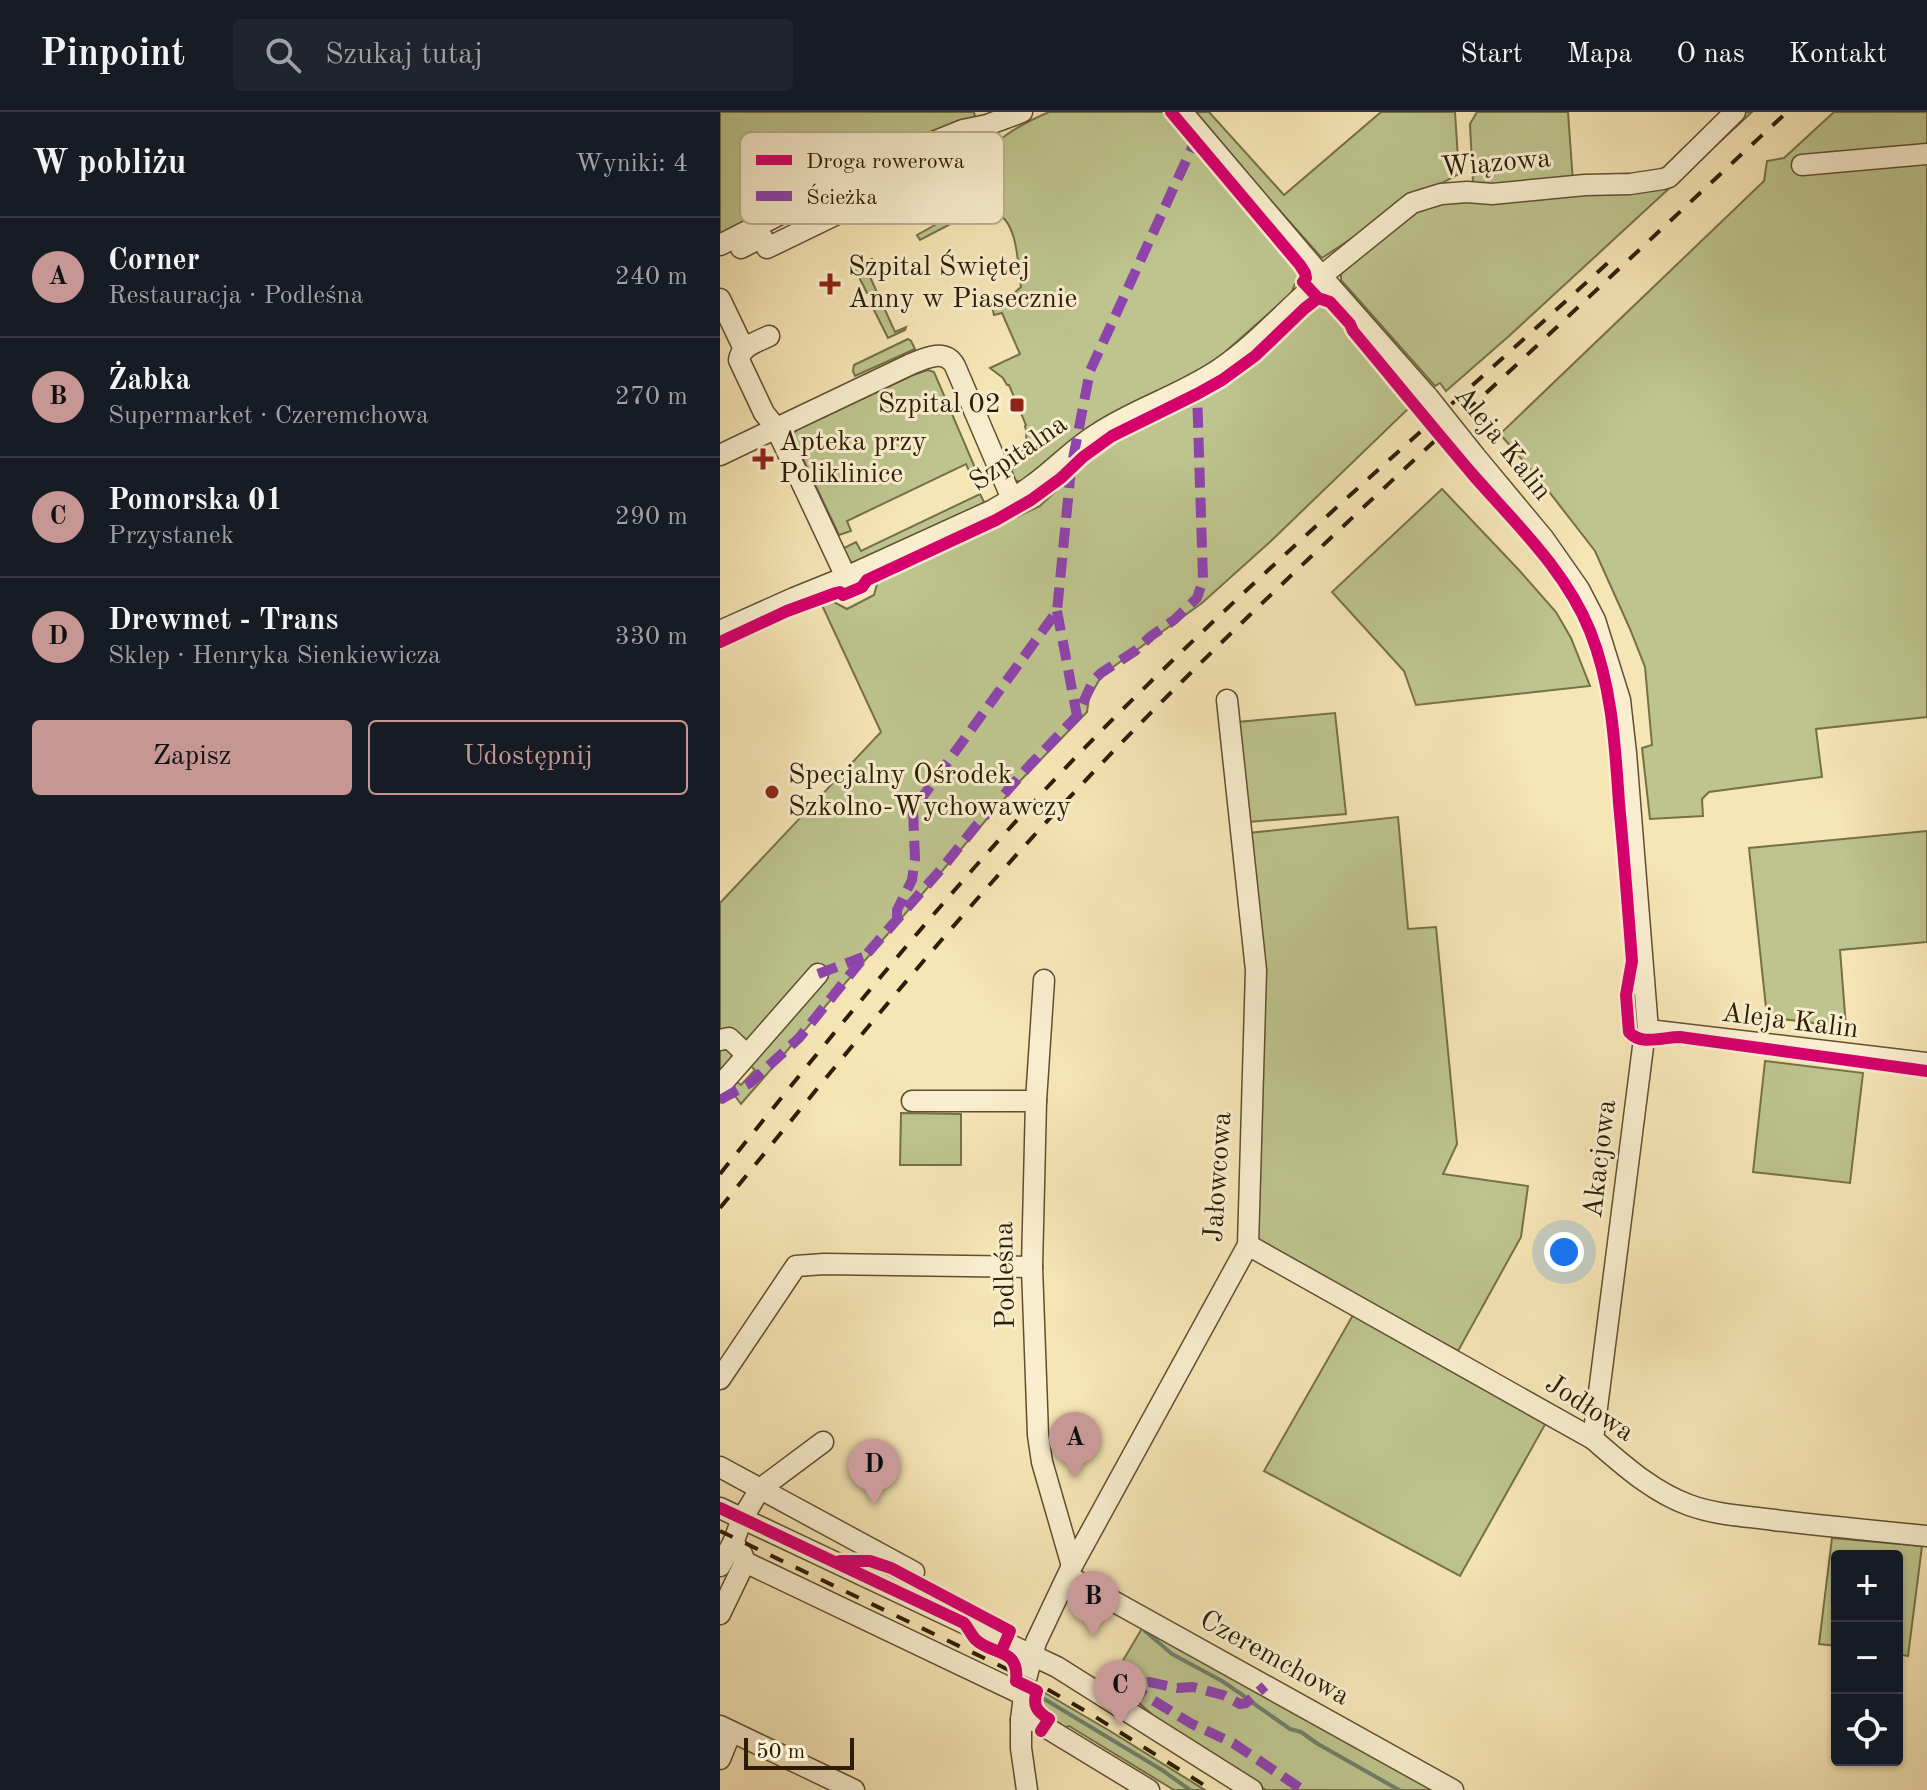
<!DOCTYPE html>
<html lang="pl">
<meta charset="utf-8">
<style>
:root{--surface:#171b24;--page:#20242c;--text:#f1f3f6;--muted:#9ea1a6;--line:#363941;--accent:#c59692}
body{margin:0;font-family:"Old Standard TT",serif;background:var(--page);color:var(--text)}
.controls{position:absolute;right:24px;bottom:24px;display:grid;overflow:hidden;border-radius:8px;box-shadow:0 2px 6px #0004}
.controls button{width:72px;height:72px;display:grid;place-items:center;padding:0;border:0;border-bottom:2px solid var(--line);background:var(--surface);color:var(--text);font:40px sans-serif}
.scale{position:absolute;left:24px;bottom:20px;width:110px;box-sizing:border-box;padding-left:8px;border:4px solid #2f1d03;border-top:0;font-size:22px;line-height:28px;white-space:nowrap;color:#2f1d03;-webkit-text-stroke:6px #f9eecf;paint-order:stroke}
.you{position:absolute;left:844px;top:1140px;width:28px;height:28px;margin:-20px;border:6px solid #fff;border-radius:50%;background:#1a73e8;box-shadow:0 0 0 12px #1a73e833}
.badge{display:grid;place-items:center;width:52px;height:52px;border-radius:50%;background:var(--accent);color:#111;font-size:26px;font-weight:700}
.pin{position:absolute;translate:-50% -66px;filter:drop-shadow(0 2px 4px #0008)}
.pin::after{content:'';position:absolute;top:42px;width:28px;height:24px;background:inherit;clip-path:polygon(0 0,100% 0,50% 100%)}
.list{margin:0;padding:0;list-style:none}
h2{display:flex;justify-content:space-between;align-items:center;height:104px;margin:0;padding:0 32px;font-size:34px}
h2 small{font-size:26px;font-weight:400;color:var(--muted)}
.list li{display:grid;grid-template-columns:52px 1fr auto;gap:24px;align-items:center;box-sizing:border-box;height:120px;padding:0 32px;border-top:2px solid var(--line)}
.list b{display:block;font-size:30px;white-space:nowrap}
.list p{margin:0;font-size:26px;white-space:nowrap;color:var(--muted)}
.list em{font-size:26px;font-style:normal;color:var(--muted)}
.actions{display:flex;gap:16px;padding:24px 32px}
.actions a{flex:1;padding:18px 0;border:2px solid var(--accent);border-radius:8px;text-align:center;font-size:28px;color:var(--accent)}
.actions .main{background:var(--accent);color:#111}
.icon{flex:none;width:44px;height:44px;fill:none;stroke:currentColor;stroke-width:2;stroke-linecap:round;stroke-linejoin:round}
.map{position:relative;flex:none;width:1207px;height:1678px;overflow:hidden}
header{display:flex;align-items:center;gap:48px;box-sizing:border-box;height:112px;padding:0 40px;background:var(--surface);border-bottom:2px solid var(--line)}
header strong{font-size:38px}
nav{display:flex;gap:44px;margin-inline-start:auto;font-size:28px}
.search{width:560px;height:72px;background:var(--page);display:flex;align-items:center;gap:20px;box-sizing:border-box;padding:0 28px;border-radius:8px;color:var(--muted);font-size:30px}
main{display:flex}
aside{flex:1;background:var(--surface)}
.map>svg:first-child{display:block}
.green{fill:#bdc48d;stroke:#767048;stroke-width:2}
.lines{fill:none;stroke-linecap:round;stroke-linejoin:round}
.stream{stroke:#717e69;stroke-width:4}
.minor-casing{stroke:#614f30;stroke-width:23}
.minor{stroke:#f9eecf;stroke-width:20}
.rail{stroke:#2f1d03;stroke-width:4;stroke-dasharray:14 14;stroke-linecap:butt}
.minor-bridge-casing{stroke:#614f30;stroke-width:23;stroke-linecap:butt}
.minor-bridge{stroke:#f9eecf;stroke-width:20}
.quiet{stroke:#8e44ad;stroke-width:10;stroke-dasharray:20 10;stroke-linecap:butt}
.cycleway-casing{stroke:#f9eecf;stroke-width:17}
.cycleway{stroke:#d6006c;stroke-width:12}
.poi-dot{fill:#8f2418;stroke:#f9eecf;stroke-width:3}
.labels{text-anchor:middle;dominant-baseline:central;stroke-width:6;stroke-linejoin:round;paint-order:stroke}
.street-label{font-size:28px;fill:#2f1d03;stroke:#f9eecf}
.poi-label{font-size:28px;fill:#2f1d03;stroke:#f9eecf;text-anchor:start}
.key{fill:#f9eecf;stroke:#bcaf92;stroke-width:2}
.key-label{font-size:22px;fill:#2f1d03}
</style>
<header>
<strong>Pinpoint</strong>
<div class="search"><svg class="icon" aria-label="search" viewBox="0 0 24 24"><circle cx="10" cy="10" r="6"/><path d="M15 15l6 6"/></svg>Szukaj tutaj</div>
<nav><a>Start</a><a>Mapa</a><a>O nas</a><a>Kontakt</a></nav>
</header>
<main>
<aside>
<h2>W pobliżu<small>Wyniki: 4</small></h2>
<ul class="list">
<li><span class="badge">A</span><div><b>Corner</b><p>Restauracja · Podleśna</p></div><em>240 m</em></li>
<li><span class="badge">B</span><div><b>Żabka</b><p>Supermarket · Czeremchowa</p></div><em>270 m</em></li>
<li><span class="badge">C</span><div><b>Pomorska 01</b><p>Przystanek</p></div><em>290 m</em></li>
<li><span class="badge">D</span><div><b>Drewmet - Trans</b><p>Sklep · Henryka Sienkiewicza</p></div><em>330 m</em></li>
</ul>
<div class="actions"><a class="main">Zapisz</a><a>Udostępnij</a></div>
</aside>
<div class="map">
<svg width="1207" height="1678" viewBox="0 0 1207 1678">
<rect width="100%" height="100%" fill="#f6e5b5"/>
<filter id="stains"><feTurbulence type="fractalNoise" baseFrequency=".0025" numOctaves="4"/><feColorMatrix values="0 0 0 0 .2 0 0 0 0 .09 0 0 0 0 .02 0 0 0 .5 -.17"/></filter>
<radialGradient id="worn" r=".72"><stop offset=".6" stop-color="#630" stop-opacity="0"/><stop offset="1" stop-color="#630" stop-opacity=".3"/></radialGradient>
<g class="green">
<polygon points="0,0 254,0 256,10 0,127"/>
<path d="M329 0H447L579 155 578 164 571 182 505 240 486 256 384 306 302 370 294 368 292 359 295 345 299 347C304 336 309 326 305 314L306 313 289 273H287L283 266 270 256 300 242 282 201 274 203 270 185 292 183 301 175C298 155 298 112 278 102L274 90 240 102 242 106 200 128 197 123 231 104 228 99C243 94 264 84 264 67 264 60 261 54 264 48 273 26 308 9 329 0Z"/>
<polygon points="476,0 489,0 564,83 661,0 735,0 739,62 688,89 602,146 551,89"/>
<polygon points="757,0 848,0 853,70 767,76 753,71 750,12"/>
<polygon points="1020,0 1032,0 789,224 726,279 720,271 715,274 621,168 621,162 628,155 625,152 708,91 915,79"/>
<polygon points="1114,0 1207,0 1207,605 1096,617 1102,665 989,680 982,687 983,704 930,707 922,636 932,633 925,555 910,517 875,439 823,372 780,322 1044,69 1047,49 1064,46"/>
<polygon points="152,147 155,149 145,154 175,220 186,215 185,218 168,226 153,196 157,193 150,180 147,181 134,155"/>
<path d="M600 192C611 194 627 208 628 219L691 294 551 429 482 491 382 563 369 586 367 600 298 671 21 992 15 984 0 991V980L12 966 21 973 35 958 26 950 40 923 12 942 11 947 0 960V791L161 620 101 491 110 488 127 497 154 483 158 469 320 394 384 334 407 320 480 287 512 267 532 251 589 199Z"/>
<polygon points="188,227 191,229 195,237 135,264 133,259 134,253"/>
<polygon points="208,258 214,260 256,358 250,361 246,352 127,409 131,419 119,423 74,328 73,322 78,317 193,263"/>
<polygon points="722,377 798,457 836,500 851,526 870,574 696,593 684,559 612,480"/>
<polygon points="260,382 265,392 137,452 126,448 123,439 124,436 136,430 141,439"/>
<polygon points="615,601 626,702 528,710 518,610"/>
<polygon points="678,705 688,817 716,815 737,1032 723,1062 808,1074 801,1125 738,1239 537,1128 529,721"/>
<polygon points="1207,719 1207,830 1120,838 1126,915 1047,905 1029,736"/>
<polygon points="1045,949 1143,961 1130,1071 1033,1060"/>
<polygon points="181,1001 241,1002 241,1053 180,1053"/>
<polygon points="633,1203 827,1309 740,1464 544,1359"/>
<polygon points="1112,1426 1202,1434 1188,1544 1177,1542 1177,1444 1117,1444 1117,1534 1099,1532"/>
<polygon points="424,1513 721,1678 546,1678 453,1621 392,1567"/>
<path d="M320 1578 390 1619 485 1678H454L349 1614 340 1617 331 1611 333 1606C319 1598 313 1595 320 1578Z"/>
</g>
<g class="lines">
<g class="stream">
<polyline points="425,1519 452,1542 502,1569 524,1584"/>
<polyline points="321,1585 442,1658 470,1678"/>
<polyline points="533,1591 570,1617 581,1620 598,1632 679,1678"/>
</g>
<g class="minor-casing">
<g id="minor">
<polyline points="462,0 603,166 708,285"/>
<polyline points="1082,53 1207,42"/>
<polyline points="0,133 121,71 186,41 243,18 267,13 302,0"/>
<polyline points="21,136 42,125 47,136 144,89"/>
<polyline points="0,187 24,237"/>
<path d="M49 224C37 230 21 234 19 248L44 301 56 316 126 465"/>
<path d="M0 343 189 253C205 246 225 236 235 254L292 387"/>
<polyline points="755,344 824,427 859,477 875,508 900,588 906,641 928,918 924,927 873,1327"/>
<path d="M0 519 74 486 126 465 273 398C287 390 301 382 314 372 336 356 354 336 377 322 416 296 462 283 501 256 539 230 568 195 603 166L609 158 692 91 721 82 747 80 772 82 865 73 910 72 943 67 949 65 1015 0"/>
<polyline points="324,868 316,989 312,1155 318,1323 322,1350 352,1454"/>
<polyline points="928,918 1207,951"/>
<polyline points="0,928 9,926 26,942"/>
<polyline points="0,974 98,862"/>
<polyline points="192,989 316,989"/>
<path d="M528 1133 873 1327C901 1351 932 1380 969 1393 996 1403 1025 1404 1054 1408 1105 1414 1156 1419 1207 1424"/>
<polyline points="0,1267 76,1154 104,1152 312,1155"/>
<polyline points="0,1355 194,1460"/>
<polyline points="0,1396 337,1555 532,1678"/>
<polyline points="13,1431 22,1442 25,1450 304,1583"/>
<polyline points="0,1454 13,1431 22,1407 40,1377 103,1330"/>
<polyline points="348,1464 733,1678"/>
<polyline points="0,1502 25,1450"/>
<polyline points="301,1608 307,1607 317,1610 429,1678"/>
<polyline points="0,1614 134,1678"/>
<polyline points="0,1647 11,1620"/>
<polyline points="307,1678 301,1636 301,1608 306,1567 316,1530 352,1454 528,1133 536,858 507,588"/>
</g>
</g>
<use href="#minor" class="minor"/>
<g class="rail">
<path d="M0 1062C123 909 248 754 386 614 548 451 723 302 892 147"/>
<path d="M0 1096C118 951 235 805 365 669 483 544 609 427 735 310 846 207 956 103 1067 0"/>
<polyline points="0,1419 320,1573 374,1604 492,1678"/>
</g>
<g class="minor-bridge-casing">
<polyline id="minor-bridge" points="708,285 755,344"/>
</g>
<use href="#minor-bridge" class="minor-bridge"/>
<g class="quiet">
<polyline points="337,499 357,604"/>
<polyline points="177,805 177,798 192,768 195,747 193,698 337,499 351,357 370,259 475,29"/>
<polyline points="98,862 143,845"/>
<polyline points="0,988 30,971 79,926 145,844 223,755 256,714 310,653 357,604 373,569 381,561 415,539 431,524 454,508 477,486 483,468 477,278"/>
<polyline points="408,1573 472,1612 513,1631 583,1678"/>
<polyline points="398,1576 429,1570 457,1576 473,1575 503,1583 520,1592 526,1591 545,1574"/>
</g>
<g class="cycleway-casing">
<g id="cycleway">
<path d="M451 0 580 153 585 161 586 166 583 170 598 186 610 190 630 212 633 219C674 268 713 316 754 364 796 412 846 459 870 519 892 574 895 633 899 691 904 744 908 796 912 849L906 883 909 920C921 934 943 925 960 925L1207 959"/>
<polyline points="0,530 67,499 116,481 120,480 123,483 142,475 147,468 276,408 311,388 341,366 363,345 392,324 477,282 502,268 535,244 584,197 598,186"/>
<path d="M0 1396 244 1511C248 1516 251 1522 255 1527 272 1544 300 1535 296 1569L317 1579C312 1593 317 1600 329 1607L321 1619"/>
<polyline points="120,1449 150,1449 171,1456 290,1519 281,1540"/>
</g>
</g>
<use href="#cycleway" class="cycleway"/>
</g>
<g class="poi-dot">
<path d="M106 160h8v8h8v8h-8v8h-8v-8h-8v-8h8z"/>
<rect x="289" y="285" width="16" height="16" rx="4"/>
<path d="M39 335h8v8h8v8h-8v8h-8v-8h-8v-8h8z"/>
<circle cx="52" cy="680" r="8"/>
</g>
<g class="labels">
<g class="street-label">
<text transform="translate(776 52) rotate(-5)">Wiązowa</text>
<text transform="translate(782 332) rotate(51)">Aleja Kalin</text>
<text transform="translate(299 342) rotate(-35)">Szpitalna</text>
<text transform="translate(1070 910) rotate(7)">Aleja Kalin</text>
<text transform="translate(881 1047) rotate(-83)">Akacjowa</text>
<text transform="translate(499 1065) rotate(-86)">Jałowcowa</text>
<text transform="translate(286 1163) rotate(-91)">Podleśna</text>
<text transform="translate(869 1297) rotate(33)">Jodłowa</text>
<text transform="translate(554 1547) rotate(29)">Czeremchowa</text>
</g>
<g class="poi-label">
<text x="128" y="156">Szpital Świętej<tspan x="128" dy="32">Anny w Piasecznie</tspan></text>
<text x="281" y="293" text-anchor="end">Szpital 02</text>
<text x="59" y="331">Apteka przy<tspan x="59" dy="32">Poliklinice</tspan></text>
<text x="68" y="664">Specjalny Ośrodek<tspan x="68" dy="32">Szkolno-Wychowawczy</tspan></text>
</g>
</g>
<rect x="20" y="20" width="264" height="92" rx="12" class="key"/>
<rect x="36" y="43" width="36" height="10" fill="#d6006c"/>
<rect x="36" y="79" width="36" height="10" fill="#8e44ad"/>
<g class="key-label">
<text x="86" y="56">Droga rowerowa</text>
<text x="86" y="92">Ścieżka</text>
</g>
<rect width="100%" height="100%" filter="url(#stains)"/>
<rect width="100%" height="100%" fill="url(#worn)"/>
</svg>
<div class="controls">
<button>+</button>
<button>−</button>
<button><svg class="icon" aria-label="locate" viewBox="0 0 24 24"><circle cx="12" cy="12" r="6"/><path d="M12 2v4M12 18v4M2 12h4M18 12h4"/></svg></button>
</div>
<div class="scale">50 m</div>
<div class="you"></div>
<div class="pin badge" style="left:355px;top:1366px">A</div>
<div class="pin badge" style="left:373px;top:1525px">B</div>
<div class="pin badge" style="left:400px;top:1614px">C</div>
<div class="pin badge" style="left:154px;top:1393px">D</div>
</div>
</main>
